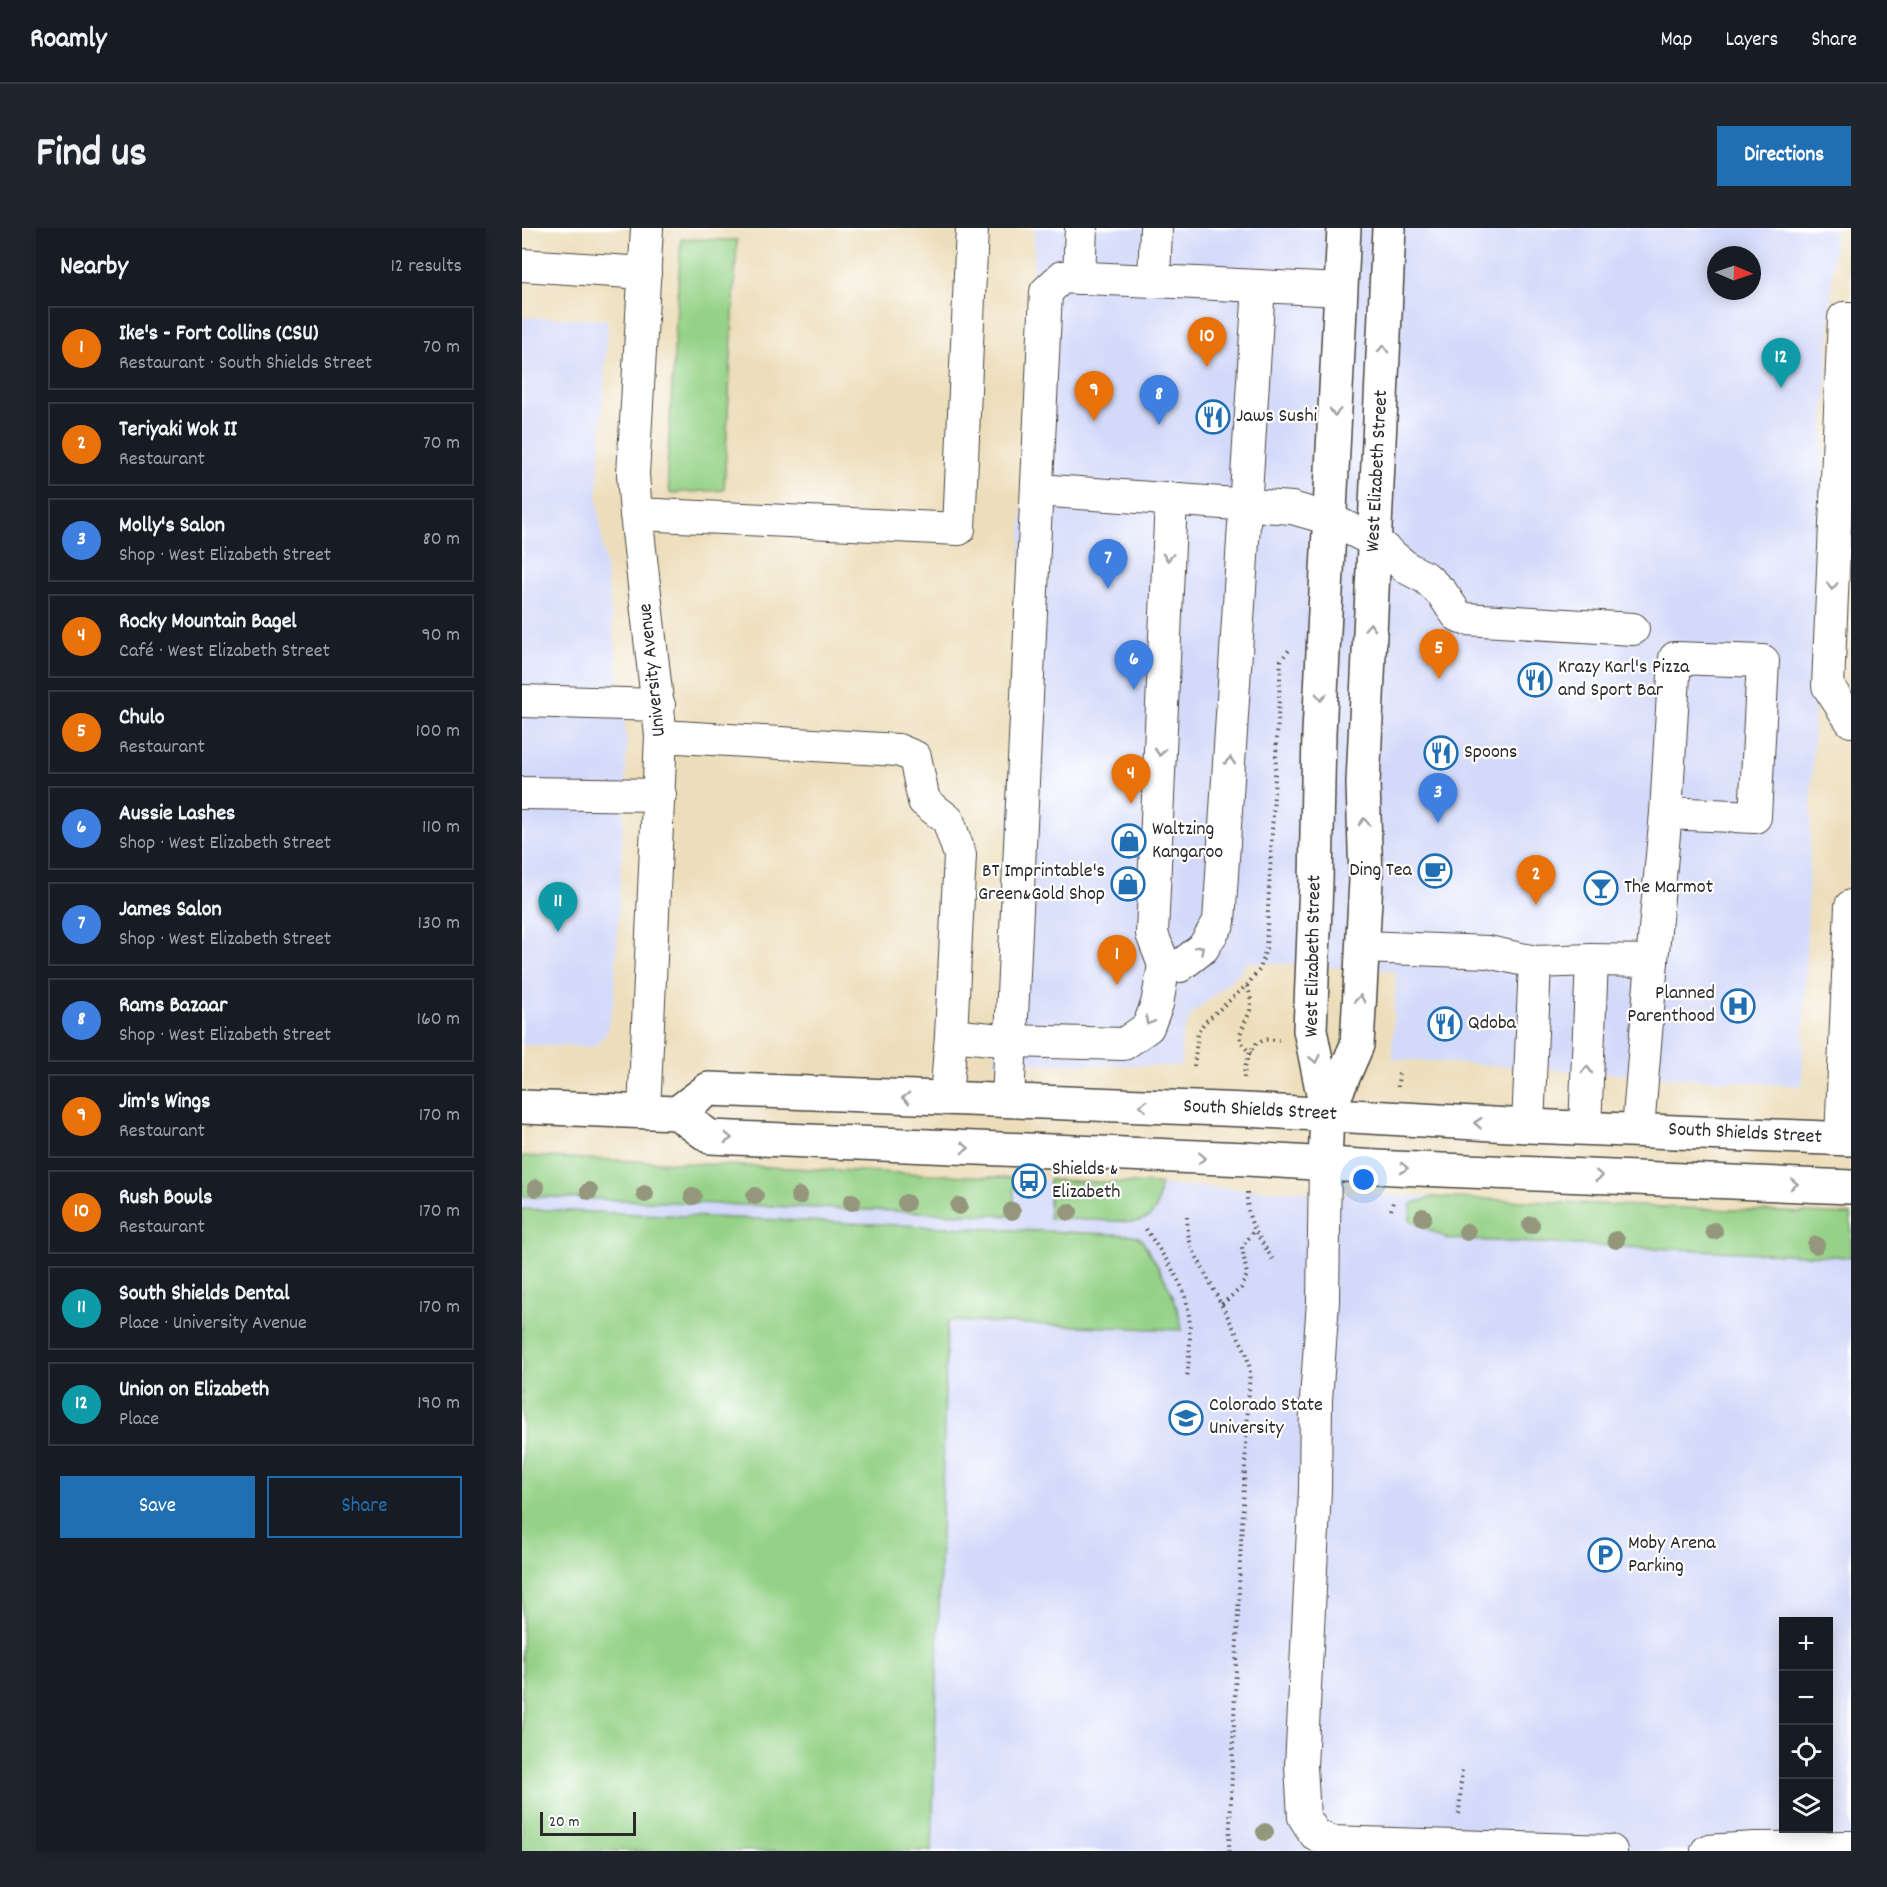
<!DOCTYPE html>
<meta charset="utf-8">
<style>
:root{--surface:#171b24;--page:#20242c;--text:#f1f3f6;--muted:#9ea1a6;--line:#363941;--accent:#1f6fb2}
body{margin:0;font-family:Dekko,sans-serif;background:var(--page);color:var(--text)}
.controls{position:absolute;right:18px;bottom:18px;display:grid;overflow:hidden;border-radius:0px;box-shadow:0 3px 15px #0003}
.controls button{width:54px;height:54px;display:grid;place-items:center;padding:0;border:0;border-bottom:2px solid var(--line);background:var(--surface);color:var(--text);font:30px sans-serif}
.compass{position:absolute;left:1185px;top:18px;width:54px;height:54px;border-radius:50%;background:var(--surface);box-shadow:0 3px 15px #0003;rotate:92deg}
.scale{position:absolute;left:18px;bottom:15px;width:96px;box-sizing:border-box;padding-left:6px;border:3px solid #2b2b2b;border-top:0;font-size:16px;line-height:21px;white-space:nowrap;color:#2b2b2b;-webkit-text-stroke:4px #fff;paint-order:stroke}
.you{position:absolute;left:842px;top:952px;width:21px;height:21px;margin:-15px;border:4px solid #fff;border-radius:50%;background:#1a73e8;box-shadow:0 0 0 9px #1a73e833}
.badge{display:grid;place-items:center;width:39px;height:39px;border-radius:50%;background:var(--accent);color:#fff;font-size:20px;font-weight:700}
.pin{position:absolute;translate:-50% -50px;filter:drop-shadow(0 2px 3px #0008)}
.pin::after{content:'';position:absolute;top:32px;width:21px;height:18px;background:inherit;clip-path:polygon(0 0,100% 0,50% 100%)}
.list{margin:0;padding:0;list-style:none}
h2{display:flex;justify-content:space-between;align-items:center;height:78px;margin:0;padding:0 24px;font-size:26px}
h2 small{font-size:20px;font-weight:400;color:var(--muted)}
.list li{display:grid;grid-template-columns:39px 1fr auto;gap:18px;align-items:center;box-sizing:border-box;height:84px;margin:0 12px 12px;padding:0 12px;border:2px solid var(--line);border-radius:0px}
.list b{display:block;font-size:22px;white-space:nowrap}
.list p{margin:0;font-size:20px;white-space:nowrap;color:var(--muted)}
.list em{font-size:20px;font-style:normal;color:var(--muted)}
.actions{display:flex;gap:12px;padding:18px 24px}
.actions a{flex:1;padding:14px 0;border:2px solid var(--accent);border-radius:0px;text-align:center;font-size:21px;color:var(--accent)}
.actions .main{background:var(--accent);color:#fff}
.icon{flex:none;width:33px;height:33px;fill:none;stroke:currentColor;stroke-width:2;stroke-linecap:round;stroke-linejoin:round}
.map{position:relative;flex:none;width:1329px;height:1623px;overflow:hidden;border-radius:0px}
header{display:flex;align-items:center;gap:36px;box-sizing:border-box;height:84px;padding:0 30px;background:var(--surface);border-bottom:2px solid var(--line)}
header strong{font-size:28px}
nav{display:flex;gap:33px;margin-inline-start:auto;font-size:21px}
.intro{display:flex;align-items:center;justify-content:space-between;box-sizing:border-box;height:144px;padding:0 36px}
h1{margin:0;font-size:42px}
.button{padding:15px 27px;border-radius:0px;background:var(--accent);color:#fff;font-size:21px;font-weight:700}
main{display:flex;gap:36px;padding:0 36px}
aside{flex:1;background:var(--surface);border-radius:0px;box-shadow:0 3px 15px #0003}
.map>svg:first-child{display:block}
.built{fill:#d3d9f9;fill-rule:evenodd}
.green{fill:#95d287;stroke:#607e59;stroke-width:1.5}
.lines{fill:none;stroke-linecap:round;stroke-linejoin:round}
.minor-casing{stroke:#484641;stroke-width:34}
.major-casing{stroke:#484641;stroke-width:36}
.path{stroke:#484641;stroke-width:4;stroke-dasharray:1.5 4.5;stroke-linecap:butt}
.minor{stroke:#fff;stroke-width:32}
.major{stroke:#fff;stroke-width:33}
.tree{fill:#94977b}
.oneway{stroke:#a0a0a0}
.labels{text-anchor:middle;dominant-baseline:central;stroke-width:4.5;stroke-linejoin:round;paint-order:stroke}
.poi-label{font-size:20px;fill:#2b2b2b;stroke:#fff;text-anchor:start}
.street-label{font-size:20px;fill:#2b2b2b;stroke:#fff}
</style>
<header>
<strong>Roamly</strong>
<nav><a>Map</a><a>Layers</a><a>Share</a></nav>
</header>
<div class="intro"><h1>Find us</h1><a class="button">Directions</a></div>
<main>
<aside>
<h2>Nearby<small>12 results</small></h2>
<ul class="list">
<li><span class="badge" style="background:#e8710a">1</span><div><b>Ike's - Fort Collins (CSU)</b><p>Restaurant · South Shields Street</p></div><em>70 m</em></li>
<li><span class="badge" style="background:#e8710a">2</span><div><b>Teriyaki Wok II</b><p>Restaurant</p></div><em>70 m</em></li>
<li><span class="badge" style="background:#3f7fe0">3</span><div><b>Molly's Salon</b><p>Shop · West Elizabeth Street</p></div><em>80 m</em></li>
<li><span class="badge" style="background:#e8710a">4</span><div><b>Rocky Mountain Bagel</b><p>Café · West Elizabeth Street</p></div><em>90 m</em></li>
<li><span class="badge" style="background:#e8710a">5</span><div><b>Chulo</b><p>Restaurant</p></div><em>100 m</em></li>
<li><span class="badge" style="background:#3f7fe0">6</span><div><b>Aussie Lashes</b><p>Shop · West Elizabeth Street</p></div><em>110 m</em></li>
<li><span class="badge" style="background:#3f7fe0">7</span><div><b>James Salon</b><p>Shop · West Elizabeth Street</p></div><em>130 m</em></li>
<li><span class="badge" style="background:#3f7fe0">8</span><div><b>Rams Bazaar</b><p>Shop · West Elizabeth Street</p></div><em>160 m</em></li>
<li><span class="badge" style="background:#e8710a">9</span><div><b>Jim's Wings</b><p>Restaurant</p></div><em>170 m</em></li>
<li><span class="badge" style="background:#e8710a">10</span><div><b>Rush Bowls</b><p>Restaurant</p></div><em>170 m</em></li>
<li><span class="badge" style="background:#0f9aa8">11</span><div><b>South Shields Dental</b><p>Place · University Avenue</p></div><em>170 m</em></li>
<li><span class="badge" style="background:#0f9aa8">12</span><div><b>Union on Elizabeth</b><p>Place</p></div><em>190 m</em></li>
</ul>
<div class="actions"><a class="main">Save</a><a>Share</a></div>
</aside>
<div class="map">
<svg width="1329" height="1623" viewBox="0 0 1329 1623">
<rect width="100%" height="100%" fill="#fff"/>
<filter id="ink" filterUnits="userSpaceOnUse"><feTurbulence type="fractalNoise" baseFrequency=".0167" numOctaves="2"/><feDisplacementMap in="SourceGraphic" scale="12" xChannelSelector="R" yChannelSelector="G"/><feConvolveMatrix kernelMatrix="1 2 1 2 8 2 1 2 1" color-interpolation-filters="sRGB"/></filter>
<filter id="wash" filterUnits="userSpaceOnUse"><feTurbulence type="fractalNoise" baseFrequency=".008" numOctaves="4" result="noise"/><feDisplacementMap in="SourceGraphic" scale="24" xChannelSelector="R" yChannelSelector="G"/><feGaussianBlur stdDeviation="1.35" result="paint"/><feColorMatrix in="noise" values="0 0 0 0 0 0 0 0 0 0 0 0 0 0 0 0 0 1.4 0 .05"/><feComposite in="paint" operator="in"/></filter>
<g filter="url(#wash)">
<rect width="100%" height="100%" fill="#eddebb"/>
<g class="built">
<path d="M513 0H1313L1302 199 1280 858 872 831 870 824 874 743 725 734 716 746 669 787 660 807 659 838 473 835 481 706ZM1194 27H1230V63H1194Z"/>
<polygon points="0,89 86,92 75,269 105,517 92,773 84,806 72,819 0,817"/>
<path d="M0 930 1329 987V1623H0ZM1262 1394H1306V1600H1262Z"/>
</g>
<g class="green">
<polygon points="159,11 215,12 202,262 148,265 145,242"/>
<polygon points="0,928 492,950 492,988 0,968"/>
<path d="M527 952 638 956C636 977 636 990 613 994L527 990Z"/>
<polygon points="911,969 1329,987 1329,1029 926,1011 888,992 889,976"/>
<path d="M0 981 611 1007 617 1009 621 1014C638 1042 656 1069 660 1102L425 1093 410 1623H0Z"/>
</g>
</g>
<g filter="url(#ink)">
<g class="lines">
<g class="minor-casing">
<g id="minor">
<polyline points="634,0 632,53 737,58 697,694 681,720 658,738 642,737 630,706 649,271"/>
<polyline points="0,37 123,45"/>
<polyline points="557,50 559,0"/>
<polyline points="737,58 819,62"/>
<polyline points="1329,90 1322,90 1306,458 1329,493"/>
<polyline points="515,262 770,280 808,291 852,313 885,340 904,350 920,365 935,387 943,391 1111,401"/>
<polyline points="114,286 437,301 450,0"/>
<polyline points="0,473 137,477"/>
<polyline points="139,508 376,522 393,529 402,573 426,592 438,627 429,807 424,871"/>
<polyline points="0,565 138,567"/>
<polyline points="842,719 966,724 1013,734 1006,898"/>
<polyline points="1013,734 1070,732 1130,733"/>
<polyline points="429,807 489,813 602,816 626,799 635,776 642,737"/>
<polyline points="486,873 524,64 540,49 632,53"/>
<polyline points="122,884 139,508 114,286 111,246 125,0"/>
<polyline points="1063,900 1070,732"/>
<polyline points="1116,901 1130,733 1144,585 1153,430 1241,433 1233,589 1144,585"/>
<polyline points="1319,911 1329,678"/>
<polyline points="803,934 801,1073 794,1172 793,1262 779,1538 782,1589 793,1606 809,1614 1089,1623"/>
<polyline points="1185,1623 1232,1620 1329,1619"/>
</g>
</g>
<g class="major-casing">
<g id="major">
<polyline points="0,879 155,885 188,909 725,931 872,940 1329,959"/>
<polyline points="155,885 187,861 724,882 1006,898 1329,911"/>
<polyline points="805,886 835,817 844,653 841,555 867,0"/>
<polyline points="803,934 805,886 788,802 794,654 797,505 822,0"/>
</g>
</g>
<g class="path">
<path d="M725 758C728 765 730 773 728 782 723 799 709 809 729 825"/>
<polyline points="672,838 676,804 682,795 725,757 738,741 744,720 759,432 767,422"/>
<path d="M722 850C722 839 727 815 742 812 746 811 753 812 757 812"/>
<polyline points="876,859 877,843"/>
<path d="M725 964C724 995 736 1007 751 1032"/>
<polyline points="869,982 872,971"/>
<polyline points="665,989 666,1005 669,1018 724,1124 728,1141 718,1334 707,1623"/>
<path d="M624 1001C635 1019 650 1038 659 1058 672 1087 668 1119 665 1151"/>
<polyline points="700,1076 719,1060 725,1047 720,1019 732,1003"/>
<polyline points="937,1586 940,1541"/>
</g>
<use href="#minor" class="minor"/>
<use href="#major" class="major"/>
</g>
<g class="tree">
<circle cx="14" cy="960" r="9"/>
<circle cx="67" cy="963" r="9"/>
<circle cx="123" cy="966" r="9"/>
<circle cx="171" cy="968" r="9"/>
<circle cx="233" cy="968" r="9"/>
<circle cx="277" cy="968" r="9"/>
<circle cx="330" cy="974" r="9"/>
<circle cx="384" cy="975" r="9"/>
<circle cx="437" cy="978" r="9"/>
<circle cx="490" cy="983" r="9"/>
<circle cx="547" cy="984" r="9"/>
<circle cx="901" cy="989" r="9"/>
<circle cx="1009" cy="997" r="9"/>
<circle cx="1192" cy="1003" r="9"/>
<circle cx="945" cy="1004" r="9"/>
<circle cx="1094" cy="1012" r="9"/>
<circle cx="1294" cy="1017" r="9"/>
<circle cx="743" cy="1604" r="9"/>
</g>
<defs><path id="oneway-chevron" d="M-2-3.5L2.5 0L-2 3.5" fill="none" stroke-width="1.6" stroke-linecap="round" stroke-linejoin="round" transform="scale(1.5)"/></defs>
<g class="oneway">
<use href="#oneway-chevron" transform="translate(861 121) rotate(-87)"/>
<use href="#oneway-chevron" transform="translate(813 184) rotate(93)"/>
<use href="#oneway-chevron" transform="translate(646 329) rotate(92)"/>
<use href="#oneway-chevron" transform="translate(1310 358) rotate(93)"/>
<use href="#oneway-chevron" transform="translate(848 399) rotate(-87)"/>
<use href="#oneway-chevron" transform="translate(799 469) rotate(93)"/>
<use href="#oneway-chevron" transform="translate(638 524) rotate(92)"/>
<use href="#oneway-chevron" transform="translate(708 533) rotate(-86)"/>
<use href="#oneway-chevron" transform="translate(842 594) rotate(-92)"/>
<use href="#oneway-chevron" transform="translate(678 721) rotate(-45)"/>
<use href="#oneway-chevron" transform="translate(838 771) rotate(-86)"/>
<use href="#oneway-chevron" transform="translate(627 793) rotate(120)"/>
<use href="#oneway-chevron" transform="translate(793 831) rotate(78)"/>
<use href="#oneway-chevron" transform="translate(1065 842) rotate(-87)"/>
<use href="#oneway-chevron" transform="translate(384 870) rotate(-178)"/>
<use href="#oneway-chevron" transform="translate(621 878) rotate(-178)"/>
<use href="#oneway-chevron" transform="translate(956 895) rotate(-176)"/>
<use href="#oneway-chevron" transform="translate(206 910) rotate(3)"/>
<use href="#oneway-chevron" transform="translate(443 920) rotate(3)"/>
<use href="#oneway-chevron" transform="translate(680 930) rotate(2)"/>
<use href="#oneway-chevron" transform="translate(882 940) rotate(2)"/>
<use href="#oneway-chevron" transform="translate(1077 948) rotate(2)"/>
<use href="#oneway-chevron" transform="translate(1272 956) rotate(2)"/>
</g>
</g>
<defs>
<g id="restaurant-ring" transform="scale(1.725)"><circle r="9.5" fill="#fff" stroke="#1f6fb2" stroke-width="1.5"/><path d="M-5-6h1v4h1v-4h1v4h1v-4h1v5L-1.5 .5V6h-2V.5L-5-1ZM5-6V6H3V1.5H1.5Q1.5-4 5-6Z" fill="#1f6fb2"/></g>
<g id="shop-ring" transform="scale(1.725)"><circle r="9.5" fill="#fff" stroke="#1f6fb2" stroke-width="1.5"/><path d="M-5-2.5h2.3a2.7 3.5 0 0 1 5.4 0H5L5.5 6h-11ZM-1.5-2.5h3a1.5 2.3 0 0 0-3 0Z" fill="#1f6fb2"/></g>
<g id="cafe-ring" transform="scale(1.725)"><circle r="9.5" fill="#fff" stroke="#1f6fb2" stroke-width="1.5"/><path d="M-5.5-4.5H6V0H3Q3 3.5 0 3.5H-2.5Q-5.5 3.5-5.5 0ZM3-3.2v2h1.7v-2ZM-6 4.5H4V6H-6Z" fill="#1f6fb2"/></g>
<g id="bar-ring" transform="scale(1.725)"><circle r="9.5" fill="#fff" stroke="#1f6fb2" stroke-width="1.5"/><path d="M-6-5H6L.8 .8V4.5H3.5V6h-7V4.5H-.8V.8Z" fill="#1f6fb2"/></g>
<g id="hospital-ring" transform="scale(1.725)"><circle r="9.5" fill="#fff" stroke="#1f6fb2" stroke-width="1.5"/><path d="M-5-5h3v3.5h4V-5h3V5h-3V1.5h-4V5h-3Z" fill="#1f6fb2"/></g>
<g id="bus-ring" transform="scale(1.725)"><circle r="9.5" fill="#fff" stroke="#1f6fb2" stroke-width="1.5"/><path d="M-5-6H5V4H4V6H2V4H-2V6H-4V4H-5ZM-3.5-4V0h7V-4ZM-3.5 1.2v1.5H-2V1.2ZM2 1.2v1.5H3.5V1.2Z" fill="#1f6fb2"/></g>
<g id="university-ring" transform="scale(1.725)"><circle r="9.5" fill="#fff" stroke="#1f6fb2" stroke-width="1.5"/><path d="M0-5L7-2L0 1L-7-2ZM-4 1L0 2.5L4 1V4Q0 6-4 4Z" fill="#1f6fb2"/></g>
<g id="parking-ring" transform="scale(1.725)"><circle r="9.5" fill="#fff" stroke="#1f6fb2" stroke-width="1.5"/><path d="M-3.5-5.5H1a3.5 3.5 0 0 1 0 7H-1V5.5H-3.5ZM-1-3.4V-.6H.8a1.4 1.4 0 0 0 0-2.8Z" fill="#1f6fb2"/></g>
</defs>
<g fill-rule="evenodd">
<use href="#restaurant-ring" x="691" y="189"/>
<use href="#restaurant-ring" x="1013" y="452"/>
<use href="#restaurant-ring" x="919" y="525"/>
<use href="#shop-ring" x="607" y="613"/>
<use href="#cafe-ring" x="913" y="643"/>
<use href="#shop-ring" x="606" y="656"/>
<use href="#bar-ring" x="1079" y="660"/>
<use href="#hospital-ring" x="1216" y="778"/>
<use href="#restaurant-ring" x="923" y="796"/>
<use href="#bus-ring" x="507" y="953"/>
<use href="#university-ring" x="664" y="1190"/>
<use href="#parking-ring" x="1083" y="1327"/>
</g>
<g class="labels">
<g class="poi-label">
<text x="714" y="189">Jaws Sushi</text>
<text x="1036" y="440">Krazy Karl's Pizza<tspan x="1036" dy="23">and Sport Bar</tspan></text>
<text x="942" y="525">Spoons</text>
<text x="630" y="602">Waltzing<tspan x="630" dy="23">Kangaroo</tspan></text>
<text x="890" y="643" text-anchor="end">Ding Tea</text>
<text x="583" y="644" text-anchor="end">BT Imprintable's<tspan x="583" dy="23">Green&amp;Gold Shop</tspan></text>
<text x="1102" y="660">The Marmot</text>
<text x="1193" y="766" text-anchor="end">Planned<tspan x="1193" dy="23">Parenthood</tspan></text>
<text x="946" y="796">Qdoba</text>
<text x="530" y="942">Shields &amp;<tspan x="530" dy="23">Elizabeth</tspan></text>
<text x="687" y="1178">Colorado State<tspan x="687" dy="23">University</tspan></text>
<text x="1106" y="1316">Moby Arena<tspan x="1106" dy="23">Parking</tspan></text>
</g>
<g class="street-label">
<text transform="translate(856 243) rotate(-87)">West Elizabeth Street</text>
<text transform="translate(131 442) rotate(-96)">University Avenue</text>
<text transform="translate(792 728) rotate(-89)">West Elizabeth Street</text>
<text transform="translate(738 883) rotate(3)">South Shields Street</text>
<text transform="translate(1223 906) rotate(3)">South Shields Street</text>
</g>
</g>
</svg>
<div class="controls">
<button>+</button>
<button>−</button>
<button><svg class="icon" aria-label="locate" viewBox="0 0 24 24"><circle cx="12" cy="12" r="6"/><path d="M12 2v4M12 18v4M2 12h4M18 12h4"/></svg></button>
<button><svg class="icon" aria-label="layers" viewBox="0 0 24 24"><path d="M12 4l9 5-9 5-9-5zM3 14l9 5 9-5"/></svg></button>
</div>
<svg class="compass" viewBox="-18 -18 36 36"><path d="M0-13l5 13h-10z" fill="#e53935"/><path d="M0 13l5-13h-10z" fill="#9ea1a6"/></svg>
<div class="scale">20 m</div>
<div class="you"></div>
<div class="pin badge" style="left:595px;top:757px;background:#e8710a">1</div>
<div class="pin badge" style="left:1014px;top:677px;background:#e8710a">2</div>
<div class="pin badge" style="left:916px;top:595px;background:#3f7fe0">3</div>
<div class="pin badge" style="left:609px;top:576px;background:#e8710a">4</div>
<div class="pin badge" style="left:917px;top:451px;background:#e8710a">5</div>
<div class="pin badge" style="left:612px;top:462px;background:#3f7fe0">6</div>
<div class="pin badge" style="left:586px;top:361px;background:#3f7fe0">7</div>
<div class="pin badge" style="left:637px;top:197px;background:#3f7fe0">8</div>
<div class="pin badge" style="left:572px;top:193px;background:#e8710a">9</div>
<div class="pin badge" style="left:685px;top:139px;background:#e8710a">10</div>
<div class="pin badge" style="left:36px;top:704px;background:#0f9aa8">11</div>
<div class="pin badge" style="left:1259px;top:160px;background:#0f9aa8">12</div>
</div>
</main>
